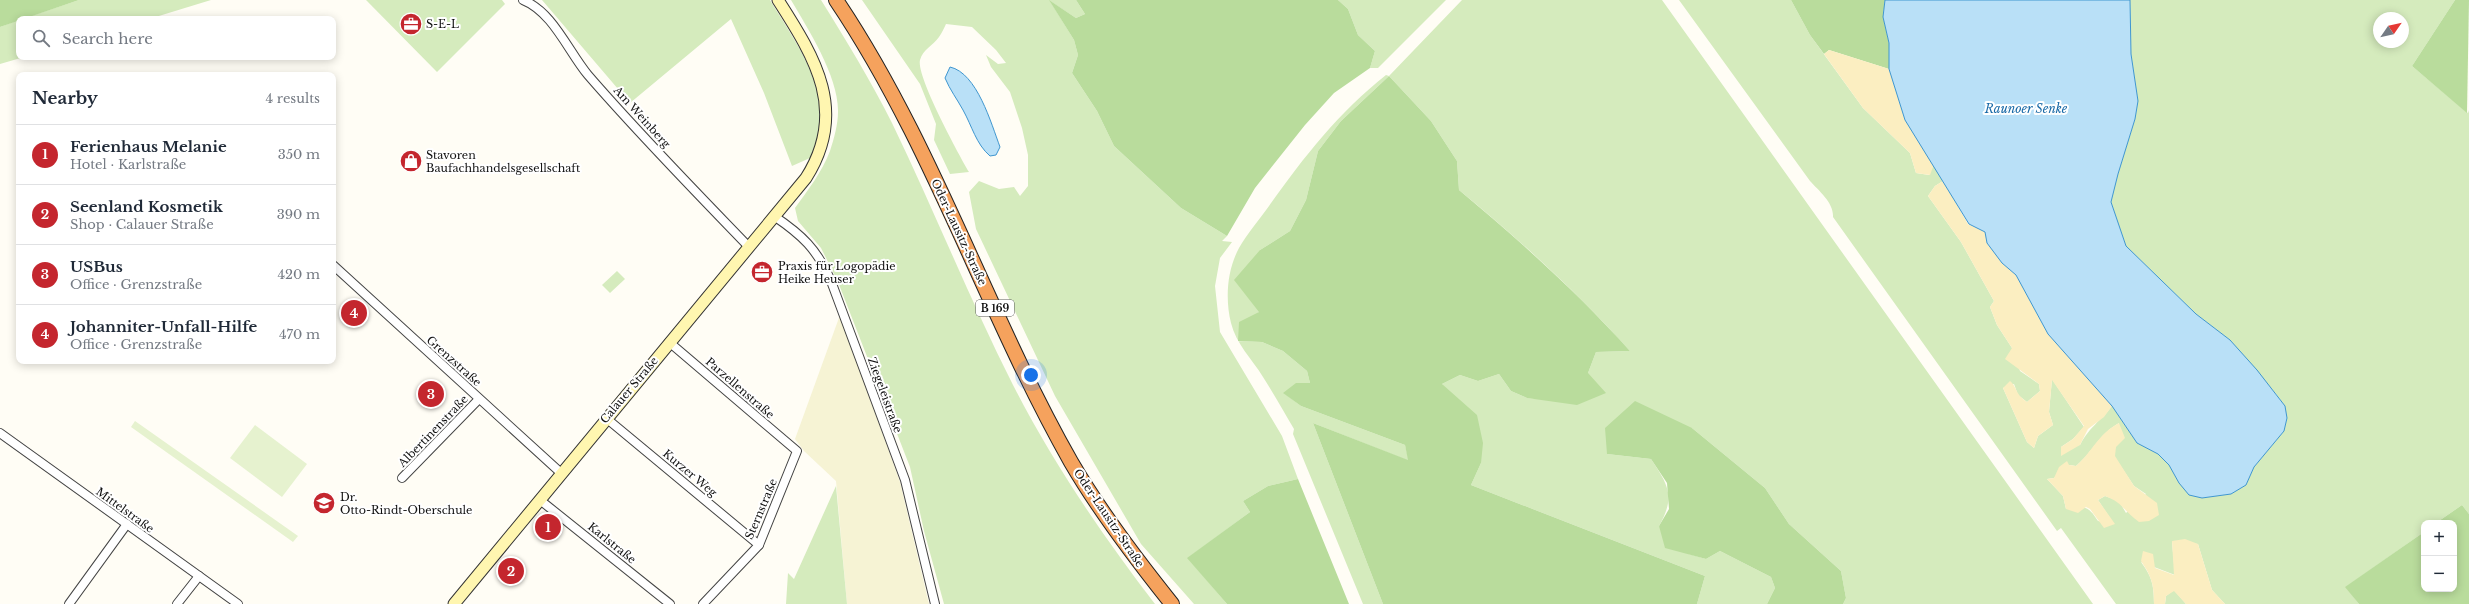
<!DOCTYPE html>
<meta charset="utf-8">
<style>
:root{--surface:#fff;--page:#f2f2f3;--text:#1f2937;--muted:#747a83;--line:#e0e1e3;--accent:#c4262e}
body{margin:0;font-family:"Libre Baskerville",serif;background:var(--page);color:var(--text)}
.controls{position:absolute;right:12px;bottom:12px;display:grid;overflow:hidden;border-radius:8px;box-shadow:0 2px 10px #0003}
.controls button{width:36px;height:36px;display:grid;place-items:center;padding:0;border:0;border-bottom:1px solid var(--line);background:var(--surface);color:var(--text);font:20px sans-serif}
.compass{position:absolute;left:2373px;top:12px;width:36px;height:36px;border-radius:50%;background:var(--surface);box-shadow:0 2px 10px #0003;rotate:56deg}
.you{position:absolute;left:1031px;top:375px;width:14px;height:14px;margin:-10px;border:3px solid #fff;border-radius:50%;background:#1a73e8;box-shadow:0 0 0 6px #1a73e833}
.badge{display:grid;place-items:center;width:26px;height:26px;border-radius:50%;background:var(--accent);color:#fff;font-size:13px;font-weight:700}
.pin{position:absolute;translate:-50% -50%;border:2px solid #fff;box-shadow:0 1px 4px #0006}
.list{margin:0;padding:0;list-style:none}
h2{display:flex;justify-content:space-between;align-items:center;height:52px;margin:0;padding:0 16px;font-size:17px}
h2 small{font-size:13px;font-weight:400;color:var(--muted)}
.list li{display:grid;grid-template-columns:26px 1fr auto;gap:12px;align-items:center;box-sizing:border-box;height:60px;padding:0 16px;border-top:1px solid var(--line)}
.list b{display:block;font-size:15px;white-space:nowrap}
.list p{margin:0;font-size:13px;white-space:nowrap;color:var(--muted)}
.list em{font-size:13px;font-style:normal;color:var(--muted)}
.icon{flex:none;width:22px;height:22px;fill:none;stroke:currentColor;stroke-width:2;stroke-linecap:round;stroke-linejoin:round}
.map{position:relative;flex:none;width:2469px;height:604px;overflow:hidden}
.search{position:absolute;background:var(--surface);box-shadow:0 2px 10px #0003;left:16px;top:16px;width:320px;height:44px;display:flex;align-items:center;gap:10px;box-sizing:border-box;padding:0 14px;border-radius:8px;color:var(--muted);font-size:15px}
.panel{position:absolute;background:var(--surface);box-shadow:0 2px 10px #0003;left:16px;top:72px;width:320px;height:292px;border-radius:8px}
.map>svg:first-child{display:block}
.farmland{fill:#f6f3d4}
.green{fill:#d5ebbd;fill-rule:evenodd}
.forest{fill:#b9dc9c}
.sand{fill:#fbeec1}
.pitch{fill:#e6f2cf}
.water{fill:#b9e0f7;stroke:#3f96cf}
.lines{fill:none;stroke-linecap:round;stroke-linejoin:round}
.street-casing{stroke:#444;stroke-width:10}
.secondary-casing{stroke:#333;stroke-width:13}
.highway-casing{stroke:#222;stroke-width:16}
.street{stroke:#fff;stroke-width:8}
.secondary{stroke:#fff6b0;stroke-width:11}
.highway{stroke:#f5a25d;stroke-width:14}
.labels{text-anchor:middle;dominant-baseline:central;stroke-width:4;stroke-linejoin:round;paint-order:stroke}
.shield{fill:#fff;stroke:#585858;stroke-width:1}
.shield-label{font-size:10px;font-weight:bold;fill:#111}
.poi-label{font-size:11px;fill:#111;stroke:#fff;text-anchor:start}
.street-label{font-size:11px;fill:#111;stroke:#fff}
.water-label{font-size:12px;font-style:italic;fill:#1768a6;stroke:#fff}
</style>
<div class="map">
<svg width="2469" height="604" viewBox="0 0 2469 604">
<rect width="100%" height="100%" fill="#fffdf5"/>
<polygon class="farmland" points="840,315 900,482 929,604 847,604 836,481 804,451 795,439"/>
<g class="green">
<polygon points="79,0 211,0 149,19 22,19"/>
<polygon points="366,0 502,0 505,4 437,72"/>
<path d="M542 0H770C801 51 838 98 810 158L792 166 764 93 731 19 630 103Z"/>
<path d="M791 0H821C846 40 871 81 892 123 934 210 970 300 1013 385 1053 463 1102 535 1155 604H944L924 531 910 467 838 282 821 248 798 221 795 208C808 190 822 172 830 151 834 139 838 124 838 112 839 77 808 29 791 0Z"/>
<path d="M862 0H1076L1085 14 1076 18 1050 1 1074 40 1078 55 1072 73 1097 111 1114 146 1181 208 1227 236 1222 241 1232 242 1220 258 1215 286 1220 332 1282 436 1298 479 1268 486 1243 501 1250 512 1188 558 1227 604H1194L1141 544 1055 396 976 229 969 192 979 181 999 189 1014 187 1020 196 1028 186V155L1022 128 1010 92 991 67 986 55 998 64 1006 63 996 50 972 27 946 24C944 28 942 33 939 37 933 46 923 49 920 60 916 76 959 155 969 172L950 174 934 140 936 124 920 84Z"/>
<polygon points="1338,0 1446,0 1378,68 1370,68 1375,51 1358,35 1348,9"/>
<path d="M1462 0H1662L2093 604H1843L1846 598 1841 571 1789 524 1765 488 1692 428 1607 454 1651 459C1668 485 1676 496 1659 526L1689 554 1706 559 1720 551 1771 577 1775 588 1767 604H1697L1705 576 1471 485 1481 463 1442 384 1460 375 1478 381 1499 374 1511 391 1527 398 1551 400 1588 373 1596 352 1630 351C1578 293 1519 239 1459 190L1457 161 1431 121 1389 76 1341 121 1318 151 1306 200 1290 231 1260 250 1259 312 1238 341 1262 342 1283 351 1307 371 1310 383 1284 393 1301 406 1405 445 1409 461 1313 423 1383 604H1363L1293 434 1294 429C1284 412 1274 394 1263 377 1252 359 1236 344 1231 323 1225 299 1227 270 1239 248 1247 234 1259 220 1269 206 1303 158 1339 112 1386 75L1389 76Z"/>
<path d="M1679 0H1791L1810 35 1863 108 1910 153 1916 173 1929 175 1934 164 1943 181 1935 186 1928 196 1961 242 1994 301 1990 307 1997 325 2012 348 2020 371 2039 384 2040 391 2027 402 2018 395 2014 384 2003 388 2027 442 2034 448 2038 436 2053 425 2049 412 2052 379 2084 427 2073 439 2061 447 2080 445C2090 426 2100 422 2112 406L2137 443 2158 454 2169 465 2179 483 2202 498 2231 494 2246 485 2254 467 2284 431 2287 418 2285 406 2276 394 2230 340 2196 314 2126 246 2111 202 2118 174 2135 119 2138 101 2131 54 2130 0H2455L2412 66 2468 113 2469 110V514L2462 505 2436 523H2424V532L2346 587 2359 604H2225L2212 590 2198 544 2172 542 2175 575 2141 562C2152 577 2154 585 2154 604H2116L2061 528 2057 531 1833 217C1834 203 1819 191 1810 181ZM2379 18H2403V42H2379ZM2119 423 2114 456 2134 486 2146 494 2126 513 2119 501 2105 496 2098 500 2114 524 2098 521C2087 504 2085 507 2066 509L2063 496 2047 479 2054 478 2069 465 2076 466C2093 452 2099 434 2119 423Z"/>
<polygon points="19,20 19,57 24,57 0,64 0,27"/>
<polygon points="617,271 625,279 610,293 602,285"/>
<polygon points="836,486 847,604 786,604 788,573 794,579"/>
<polygon points="2174,590 2186,604 2165,604 2166,596"/>
</g>
<g class="forest">
<polygon points="0,0 79,0 0,27"/>
<polygon points="1049,0 1076,18 1085,14 1076,0 1338,0 1348,9 1358,35 1375,51 1370,68 1334,93 1305,125 1255,188 1227,236 1181,208 1114,146 1097,111 1072,73 1078,55 1074,40"/>
<polygon points="1791,0 1885,0 1883,17 1889,43 1889,69 1829,50 1824,54 1810,35"/>
<polygon points="2455,0 2469,0 2467,113 2412,66"/>
<path d="M1389 76 1431 121 1457 161 1459 190C1519 240 1578 293 1630 351L1596 352 1588 373 1606 393 1577 405 1527 398 1511 391 1499 374 1478 381 1460 375 1442 384 1477 415 1483 443 1481 463 1471 485 1705 576 1697 604H1383L1313 423 1408 460 1405 445 1301 406 1283 393 1296 383H1310L1307 371 1283 351 1262 342 1238 341 1239 322 1259 312 1234 280 1260 250 1290 231 1306 200 1318 151 1341 121Z"/>
<polygon points="1635,401 1692,428 1765,488 1789,524 1841,571 1846,598 1843,604 1767,604 1775,588 1771,577 1720,551 1706,559 1665,548 1659,526 1669,509 1667,483 1651,459 1607,454 1605,428"/>
<polygon points="1298,479 1349,604 1227,604 1187,558 1250,512 1243,501 1268,486"/>
<polygon points="2462,505 2469,514 2469,604 2359,604 2345,587 2424,532 2424,589 2454,589 2454,523 2436,523"/>
</g>
<g class="sand">
<polygon points="1829,50 1889,69 1905,120 1934,164 1930,175 1916,173 1910,153 1863,108 1824,54"/>
<path d="M1943 181 1968 224 1985 232 1987 243 2002 263 2016 275 2048 334 2112 406 2104 417 2088 429 2080 445 2061 456V447L2073 439 2084 426 2052 380 2049 412 2053 425 2038 436 2034 448 2027 442 2003 388 2010 381C2018 388 2014 393 2027 402L2040 391 2039 384 2005 359 2012 348 1997 325 1990 307 1994 301 1961 242 1928 196 1935 186Z"/>
<path d="M2119 423 2125 438 2116 447 2115 456 2134 486 2157 503 2159 515 2149 521 2139 522C2124 511 2122 502 2105 496L2098 500 2115 524 2104 528 2090 509 2086 507 2078 513 2066 509 2063 496 2047 479 2054 478 2059 467 2067 461 2069 465 2076 466C2093 451 2098 434 2119 423Z"/>
<path d="M2185 539 2198 544 2212 590 2225 604H2186L2174 591 2166 596 2165 604H2154C2154 585 2152 577 2141 561L2143 551 2153 554 2155 568 2174 575 2172 541Z"/>
</g>
<g class="pitch">
<polygon points="135,421 298,536 293,542 131,427"/>
<polygon points="255,425 307,464 282,497 230,458"/>
</g>
<g class="water">
<polygon points="1885,0 2130,0 2131,54 2138,101 2135,119 2118,174 2111,202 2126,246 2196,314 2230,340 2257,370 2285,406 2287,418 2284,431 2254,467 2246,485 2231,494 2202,498 2189,495 2179,483 2169,465 2158,454 2137,443 2112,406 2048,334 2016,275 2002,263 1987,243 1985,232 1969,224 1905,120 1889,69 1889,43 1883,17"/>
<path d="M950 67C977 73 991 123 1000 147L996 155 990 156C976 144 972 126 963 110 957 99 950 90 945 78Z"/>
</g>
<g class="lines">
<g class="street-casing">
<g id="street">
<path d="M523 0C553 12 568 51 588 75 639 134 694 190 748 246"/>
<path d="M774 216C802 235 817 249 831 281L905 480 935 604"/>
<polyline points="333,265 561,473"/>
<polyline points="669,342 797,451 759,545 703,604"/>
<polyline points="606,418 759,545"/>
<polyline points="0,433 238,604"/>
<polyline points="402,478 479,399"/>
<polyline points="540,500 670,604"/>
<polyline points="69,604 127,524"/>
<polyline points="177,604 199,576"/>
</g>
</g>
<g class="secondary-casing">
<path id="secondary" d="M454 604 806 178C848 112 816 59 778 0"/>
</g>
<g class="highway-casing">
<path id="highway" d="M836 0C933 144 986 312 1071 462 1100 512 1136 559 1172 604"/>
</g>
<use href="#street" class="street"/>
<use href="#secondary" class="secondary"/>
<use href="#highway" class="highway"/>
</g>
<defs>
<g id="office-disc" transform="scale(1.15)"><circle r="9.5" fill="#c4262e" stroke="#fff"/><path d="M-6-3h4V-5.5h4V-3h4V5H-6ZM-1-4.5V-3h2v-1.5ZM-6 0V1H6V0Z" fill="#fff"/></g>
<g id="shop-disc" transform="scale(1.15)"><circle r="9.5" fill="#c4262e" stroke="#fff"/><path d="M-5-2.5h2.3a2.7 3.5 0 0 1 5.4 0H5L5.5 6h-11ZM-1.5-2.5h3a1.5 2.3 0 0 0-3 0Z" fill="#fff"/></g>
<g id="school-disc" transform="scale(1.15)"><circle r="9.5" fill="#c4262e" stroke="#fff"/><path d="M0-5L7-2L0 1L-7-2ZM-4 1L0 2.5L4 1V4Q0 6-4 4Z" fill="#fff"/></g>
</defs>
<g fill-rule="evenodd">
<use href="#office-disc" x="411" y="24"/>
<use href="#shop-disc" x="411" y="161"/>
<use href="#office-disc" x="762" y="272"/>
<use href="#school-disc" x="324" y="503"/>
</g>
<g class="labels">
<rect class="shield" x="976" y="300" width="38" height="16" rx="3"/>
<g class="shield-label">
<text x="995" y="308">B 169</text>
</g>
<g class="poi-label">
<text x="426" y="24">S-E-L</text>
<text x="426" y="155">Stavoren<tspan x="426" dy="13">Baufachhandelsgesellschaft</tspan></text>
<text x="778" y="266">Praxis für Logopädie<tspan x="778" dy="13">Heike Heuser</tspan></text>
<text x="340" y="497">Dr.<tspan x="340" dy="13">Otto-Rindt-Oberschule</tspan></text>
</g>
<g class="street-label">
<text transform="translate(642 117) rotate(48)">Am Weinberg</text>
<text transform="translate(959 232) rotate(65)">Oder-Lausitz-Straße</text>
<text transform="translate(454 361) rotate(42)">Grenzstraße</text>
<text transform="translate(740 388) rotate(41)">Parzellenstraße</text>
<text transform="translate(629 390) rotate(-50)">Calauer Straße</text>
<text transform="translate(885 395) rotate(70)">Ziegeleistraße</text>
<text transform="translate(433 431) rotate(-46)">Albertinenstraße</text>
<text transform="translate(690 473) rotate(40)">Kurzer Weg</text>
<text transform="translate(761 509) rotate(-67)">Sternstraße</text>
<text transform="translate(125 510) rotate(36)">Mittelstraße</text>
<text transform="translate(1109 518) rotate(56)">Oder-Lausitz-Straße</text>
<text transform="translate(612 543) rotate(39)">Karlstraße</text>
</g>
<g class="water-label">
<text x="2026" y="108">Raunoer Senke</text>
</g>
</g>
</svg>
<div class="controls">
<button>+</button>
<button>−</button>
</div>
<svg class="compass" viewBox="-18 -18 36 36"><path d="M0-13l5 13h-10z" fill="#e53935"/><path d="M0 13l5-13h-10z" fill="#747a83"/></svg>
<div class="you"></div>
<div class="pin badge" style="left:548px;top:527px">1</div>
<div class="pin badge" style="left:511px;top:571px">2</div>
<div class="pin badge" style="left:431px;top:394px">3</div>
<div class="pin badge" style="left:354px;top:313px">4</div>
<div class="search"><svg class="icon" aria-label="search" viewBox="0 0 24 24"><circle cx="10" cy="10" r="6"/><path d="M15 15l6 6"/></svg>Search here</div>
<section class="panel">
<h2>Nearby<small>4 results</small></h2>
<ul class="list">
<li><span class="badge">1</span><div><b>Ferienhaus Melanie</b><p>Hotel · Karlstraße</p></div><em>350 m</em></li>
<li><span class="badge">2</span><div><b>Seenland Kosmetik</b><p>Shop · Calauer Straße</p></div><em>390 m</em></li>
<li><span class="badge">3</span><div><b>USBus</b><p>Office · Grenzstraße</p></div><em>420 m</em></li>
<li><span class="badge">4</span><div><b>Johanniter-Unfall-Hilfe</b><p>Office · Grenzstraße</p></div><em>470 m</em></li>
</ul>
</section>
</div>
